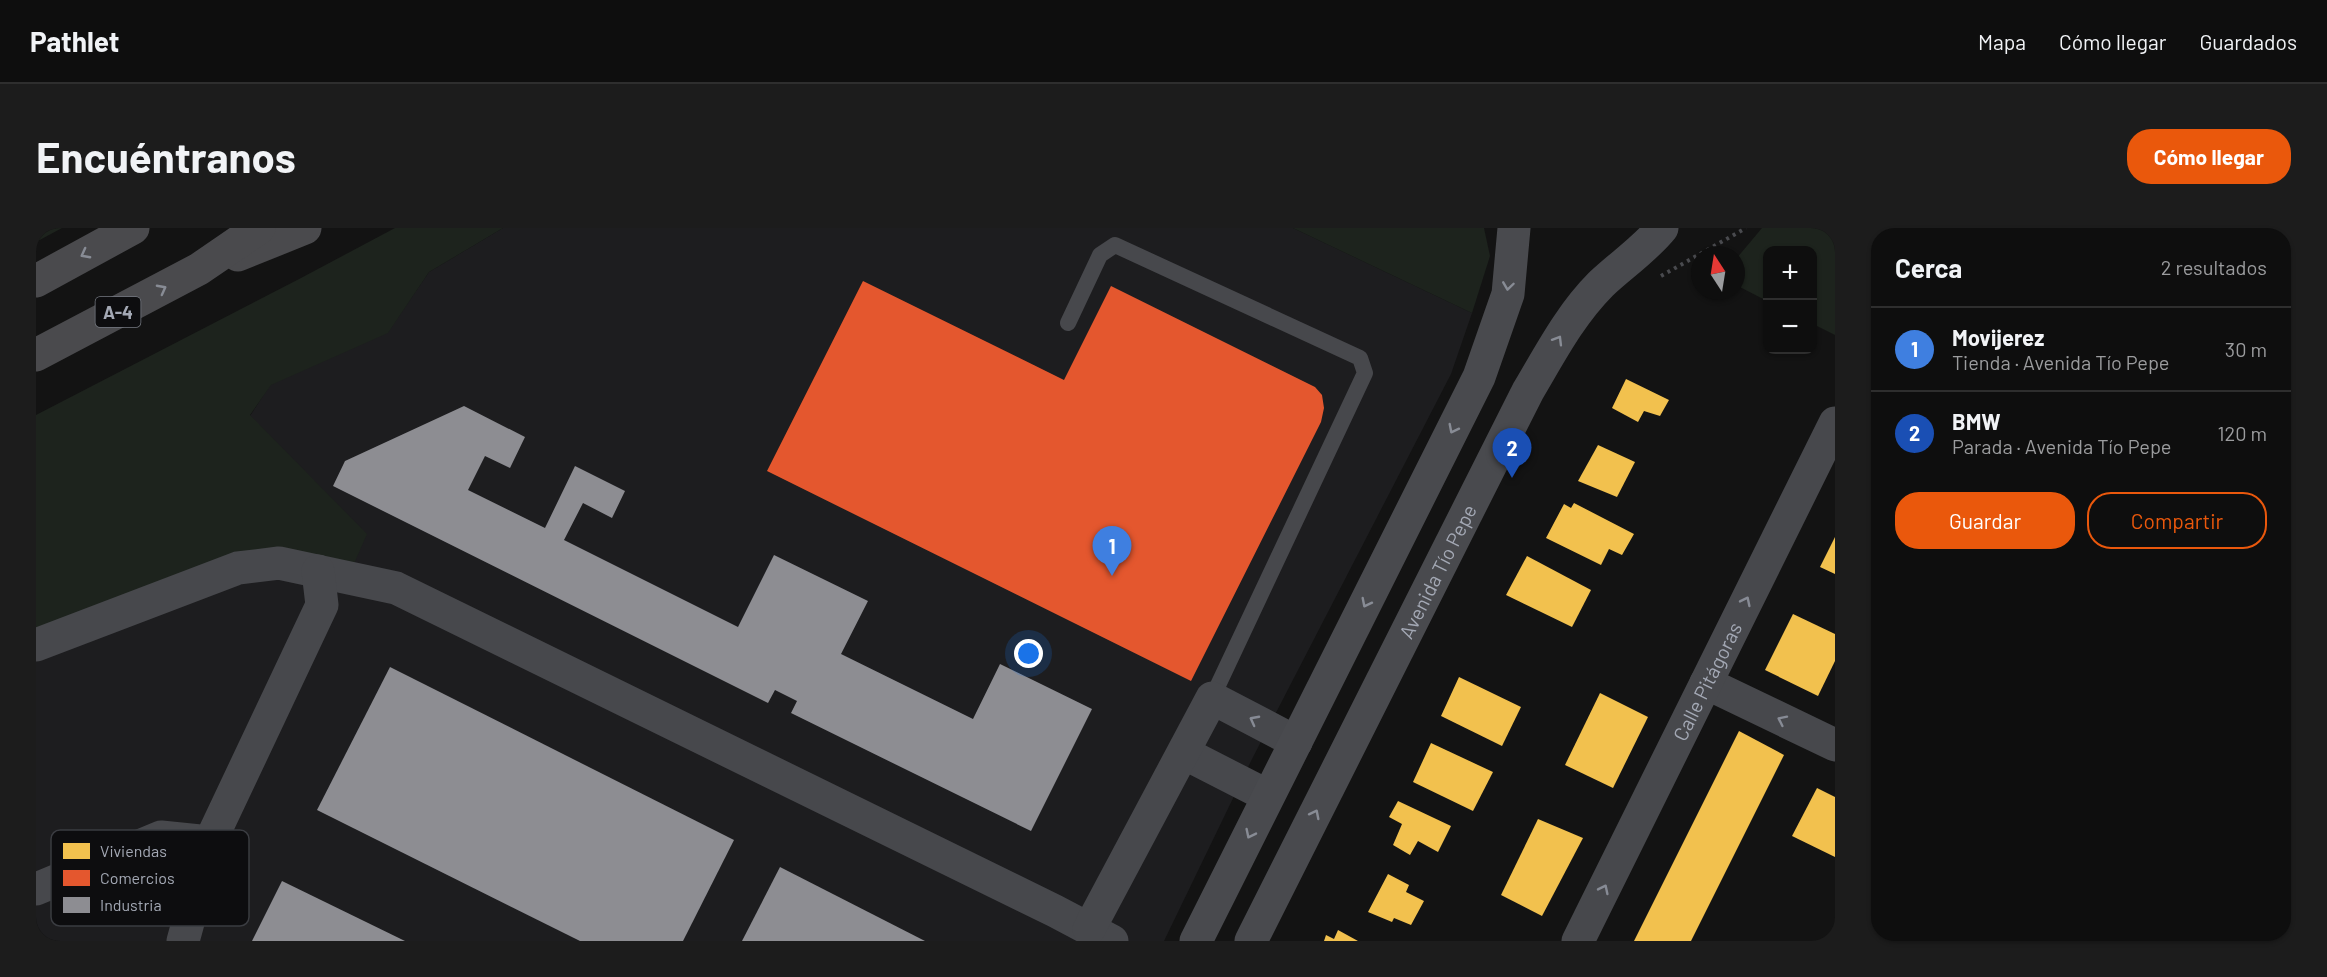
<!DOCTYPE html>
<html lang="es">
<meta charset="utf-8">
<style>
:root{--surface:#0e0e0e;--page:#1c1c1c;--text:#f1f3f6;--muted:#9b9c9e;--line:#2e2e2e;--accent:#ea580c}
body{margin:0;font-family:Barlow,sans-serif;background:var(--page);color:var(--text)}
.controls{position:absolute;right:18px;top:18px;display:grid;overflow:hidden;border-radius:12px;box-shadow:0 2px 4px #0004}
.controls button{width:54px;height:54px;display:grid;place-items:center;padding:0;border:0;border-bottom:2px solid var(--line);background:var(--surface);color:var(--text);font:30px sans-serif}
.compass{position:absolute;left:1655px;top:18px;width:54px;height:54px;border-radius:50%;background:var(--surface);box-shadow:0 2px 4px #0004;rotate:348deg}
.you{position:absolute;left:993px;top:426px;width:21px;height:21px;margin:-15px;border:4px solid #fff;border-radius:50%;background:#1a73e8;box-shadow:0 0 0 9px #1a73e833}
.badge{display:grid;place-items:center;width:39px;height:39px;border-radius:50%;background:var(--accent);color:#fff;font-size:20px;font-weight:700}
.pin{position:absolute;translate:-50% -50px;filter:drop-shadow(0 2px 3px #0008)}
.pin::after{content:'';position:absolute;top:32px;width:21px;height:18px;background:inherit;clip-path:polygon(0 0,100% 0,50% 100%)}
.list{margin:0;padding:0;list-style:none}
h2{display:flex;justify-content:space-between;align-items:center;height:78px;margin:0;padding:0 24px;font-size:26px}
h2 small{font-size:20px;font-weight:400;color:var(--muted)}
.list li{display:grid;grid-template-columns:39px 1fr auto;gap:18px;align-items:center;box-sizing:border-box;height:84px;padding:0 24px;border-top:2px solid var(--line)}
.list b{display:block;font-size:22px;white-space:nowrap}
.list p{margin:0;font-size:20px;white-space:nowrap;color:var(--muted)}
.list em{font-size:20px;font-style:normal;color:var(--muted)}
.actions{display:flex;gap:12px;padding:18px 24px}
.actions a{flex:1;padding:14px 0;border:2px solid var(--accent);border-radius:24px;text-align:center;font-size:21px;color:var(--accent)}
.actions .main{background:var(--accent);color:#fff}
.map{position:relative;flex:none;width:1799px;height:713px;overflow:hidden;border-radius:24px}
header{display:flex;align-items:center;gap:36px;box-sizing:border-box;height:84px;padding:0 30px;background:var(--surface);border-bottom:2px solid var(--line)}
header strong{font-size:28px}
nav{display:flex;gap:33px;margin-inline-start:auto;font-size:21px}
.intro{display:flex;align-items:center;justify-content:space-between;box-sizing:border-box;height:144px;padding:0 36px}
h1{margin:0;font-size:42px}
.button{padding:15px 27px;border-radius:24px;background:var(--accent);color:#fff;font-size:21px;font-weight:700}
main{display:flex;gap:36px;padding:0 36px}
aside{flex:1;background:var(--surface);border-radius:24px;box-shadow:0 2px 4px #0004}
.map>svg:first-child{display:block}
.built{fill:#1d1d1f}
.green{fill:#1d231d}
.homes{fill:#f2c14e}
.shops{fill:#e4572e}
.industry{fill:#8d8d92}
.lines{fill:none;stroke-linecap:round;stroke-linejoin:round}
.path{stroke:#494a4e;stroke-width:4;stroke-dasharray:3 4.5;stroke-linecap:butt}
.lane{stroke:#47484c;stroke-width:16}
.street{stroke:#47484c;stroke-width:33}
.primary{stroke:#494a4e;stroke-width:33}
.highway{stroke:#4a4a4d;stroke-width:33}
.oneway{stroke:#888c95}
.oneway2{stroke:#878b95}
.labels{text-anchor:middle;dominant-baseline:central;stroke-width:6;stroke-linejoin:round;paint-order:stroke}
.shield{fill:#0d0d0f;stroke:#767a82;stroke-width:1.5}
.shield-label{font-size:18px;font-weight:bold;fill:#a3a8b4}
.street-label{font-size:20px;fill:#a3a8b4;stroke:#0d0d0f}
.key{fill:#0d0d0f;stroke:#3a3c41;stroke-width:1.5}
.key-label{font-size:16px;fill:#a3a8b4}
</style>
<header>
<strong>Pathlet</strong>
<nav><a>Mapa</a><a>Cómo llegar</a><a>Guardados</a></nav>
</header>
<div class="intro"><h1>Encuéntranos</h1><a class="button">Cómo llegar</a></div>
<main>
<div class="map">
<svg width="1799" height="713" viewBox="0 0 1799 713">
<rect width="100%" height="100%" fill="#131313"/>
<polygon class="built" points="467,0 1257,0 1436,85 1415,146 1216,531 1128,713 0,713 0,421 214,209 214,188 234,157 343,100 352,104 393,44"/>
<g class="green">
<polygon points="0,0 26,0 0,14"/>
<polygon points="359,0 467,0 393,44 352,105 235,157 214,187 331,306 310,354 241,339 0,421 0,187 265,50"/>
<polygon points="1257,0 1448,0 1454,28 1436,85"/>
<polygon points="1726,0 1799,0 1799,107 1777,96 1776,22 1732,22 1731,73 1700,57 1700,31"/>
</g>
<g class="homes">
<polygon points="1590,151 1633,172 1624,188 1608,183 1602,194 1576,180"/>
<polygon points="1562,217 1599,234 1581,269 1542,253"/>
<polygon points="1538,275 1598,306 1586,327 1573,321 1565,337 1510,310 1528,276 1535,280"/>
<polygon points="1799,309 1799,346 1784,339"/>
<polygon points="1491,328 1555,362 1536,399 1470,367"/>
<polygon points="1757,386 1799,406 1799,433 1782,468 1729,442"/>
<polygon points="1423,449 1485,479 1466,518 1405,488"/>
<polygon points="1564,465 1612,489 1577,560 1529,537"/>
<polygon points="1703,503 1748,527 1655,713 1598,713"/>
<polygon points="1395,515 1457,544 1437,583 1377,554"/>
<polygon points="1781,560 1799,569 1799,629 1756,608"/>
<polygon points="1362,573 1415,598 1402,624 1382,613 1374,627 1357,617 1366,596 1353,589"/>
<polygon points="1502,591 1547,610 1506,688 1465,667"/>
<polygon points="1352,646 1373,657 1370,664 1388,673 1375,697 1358,690 1356,694 1332,684"/>
<polygon points="1302,702 1322,713 1288,713 1290,707 1298,711"/>
</g>
<polygon class="shops" points="827,53 1028,152 1075,58 1279,159 1286,167 1288,180 1285,194 1155,453 731,243"/>
<g class="industry">
<polygon points="428,178 489,209 474,240 449,228 432,262 509,300 539,238 589,263 576,290 547,275 528,312 702,399 738,327 832,373 805,426 937,491 964,436 1056,481 995,603 755,485 761,473 739,462 732,475 297,258 309,233"/>
<polygon points="354,439 698,612 647,713 544,713 281,582"/>
<polygon points="744,639 889,713 706,713"/>
<polygon points="246,653 369,713 216,713"/>
</g>
<g class="lines">
<polyline class="path" points="1625,48 1710,0"/>
<polyline class="lane" points="1032,95 1064,27 1079,17 1324,130 1329,145 1176,470"/>
<g class="street">
<polyline points="0,417 202,340 243,335 360,360 1019,683 1076,713"/>
<polyline points="1670,455 1799,517"/>
<polyline points="1148,525 1232,568"/>
<polyline points="0,661 125,609 174,614"/>
<polyline points="1053,701 1176,470 1260,514"/>
<polyline points="147,713 174,614 286,377 282,343"/>
<path id="s1" d="M1542 713 1799 195"/>
</g>
<g class="primary">
<polyline points="1160,713 1443,149 1472,66 1478,0"/>
<path id="s2" d="M1215 713 1492 163C1514 126 1534 87 1565 56 1585 37 1608 22 1626 0"/>
</g>
<g class="highway">
<polyline points="202,27 269,0"/>
<polyline points="0,53 97,0"/>
<polyline points="0,127 163,41 223,0"/>
</g>
</g>
<defs><path id="oneway-chevron" d="M-2-3.5L2.5 0L-2 3.5" fill="none" stroke-width="1.6" stroke-linecap="round" stroke-linejoin="round" transform="scale(1.5)"/></defs>
<g class="oneway">
<use href="#oneway-chevron" transform="translate(49 26) rotate(152)"/>
<use href="#oneway-chevron" transform="translate(1472 58) rotate(98)"/>
<use href="#oneway-chevron" transform="translate(126 61) rotate(-28)"/>
<use href="#oneway-chevron" transform="translate(1522 112) rotate(-59)"/>
<use href="#oneway-chevron" transform="translate(1417 201) rotate(117)"/>
<use href="#oneway-chevron" transform="translate(1330 375) rotate(117)"/>
<use href="#oneway-chevron" transform="translate(1279 586) rotate(-63)"/>
<use href="#oneway-chevron" transform="translate(1214 606) rotate(116)"/>
</g>
<g class="oneway2">
<use href="#oneway-chevron" transform="translate(1710 373) rotate(-64)"/>
<use href="#oneway-chevron" transform="translate(1218 492) rotate(-152)"/>
<use href="#oneway-chevron" transform="translate(1746 492) rotate(-154)"/>
<use href="#oneway-chevron" transform="translate(1568 661) rotate(-64)"/>
</g>
<g class="labels">
<rect class="shield" x="59.5" y="69" width="45" height="30" rx="4.5"/>
<g class="shield-label">
<text x="82" y="84">A-4</text>
</g>
<g class="street-label">
<text stroke="none"><textPath href="#s2" startOffset="414">Avenida Tío Pepe</textPath></text>
<text stroke="none"><textPath href="#s1" startOffset="290">Calle Pitágoras</textPath></text>
</g>
</g>
<rect x="15" y="602" width="198" height="96" rx="9" class="key"/>
<rect x="27" y="615" width="27" height="16" fill="#f2c14e"/>
<rect x="27" y="642" width="27" height="16" fill="#e4572e"/>
<rect x="27" y="669" width="27" height="16" fill="#8d8d92"/>
<g class="key-label">
<text x="64" y="629">Viviendas</text>
<text x="64" y="656">Comercios</text>
<text x="64" y="683">Industria</text>
</g>
</svg>
<div class="controls">
<button>+</button>
<button>−</button>
</div>
<svg class="compass" viewBox="-18 -18 36 36"><path d="M0-13l5 13h-10z" fill="#e53935"/><path d="M0 13l5-13h-10z" fill="#9b9c9e"/></svg>
<div class="you"></div>
<div class="pin badge" style="left:1076px;top:348px;background:#3f7fe0">1</div>
<div class="pin badge" style="left:1476px;top:250px;background:#1a4fb4">2</div>
</div>
<aside>
<h2>Cerca<small>2 resultados</small></h2>
<ul class="list">
<li><span class="badge" style="background:#3f7fe0">1</span><div><b>Movijerez</b><p>Tienda · Avenida Tío Pepe</p></div><em>30 m</em></li>
<li><span class="badge" style="background:#1a4fb4">2</span><div><b>BMW</b><p>Parada · Avenida Tío Pepe</p></div><em>120 m</em></li>
</ul>
<div class="actions"><a class="main">Guardar</a><a>Compartir</a></div>
</aside>
</main>
